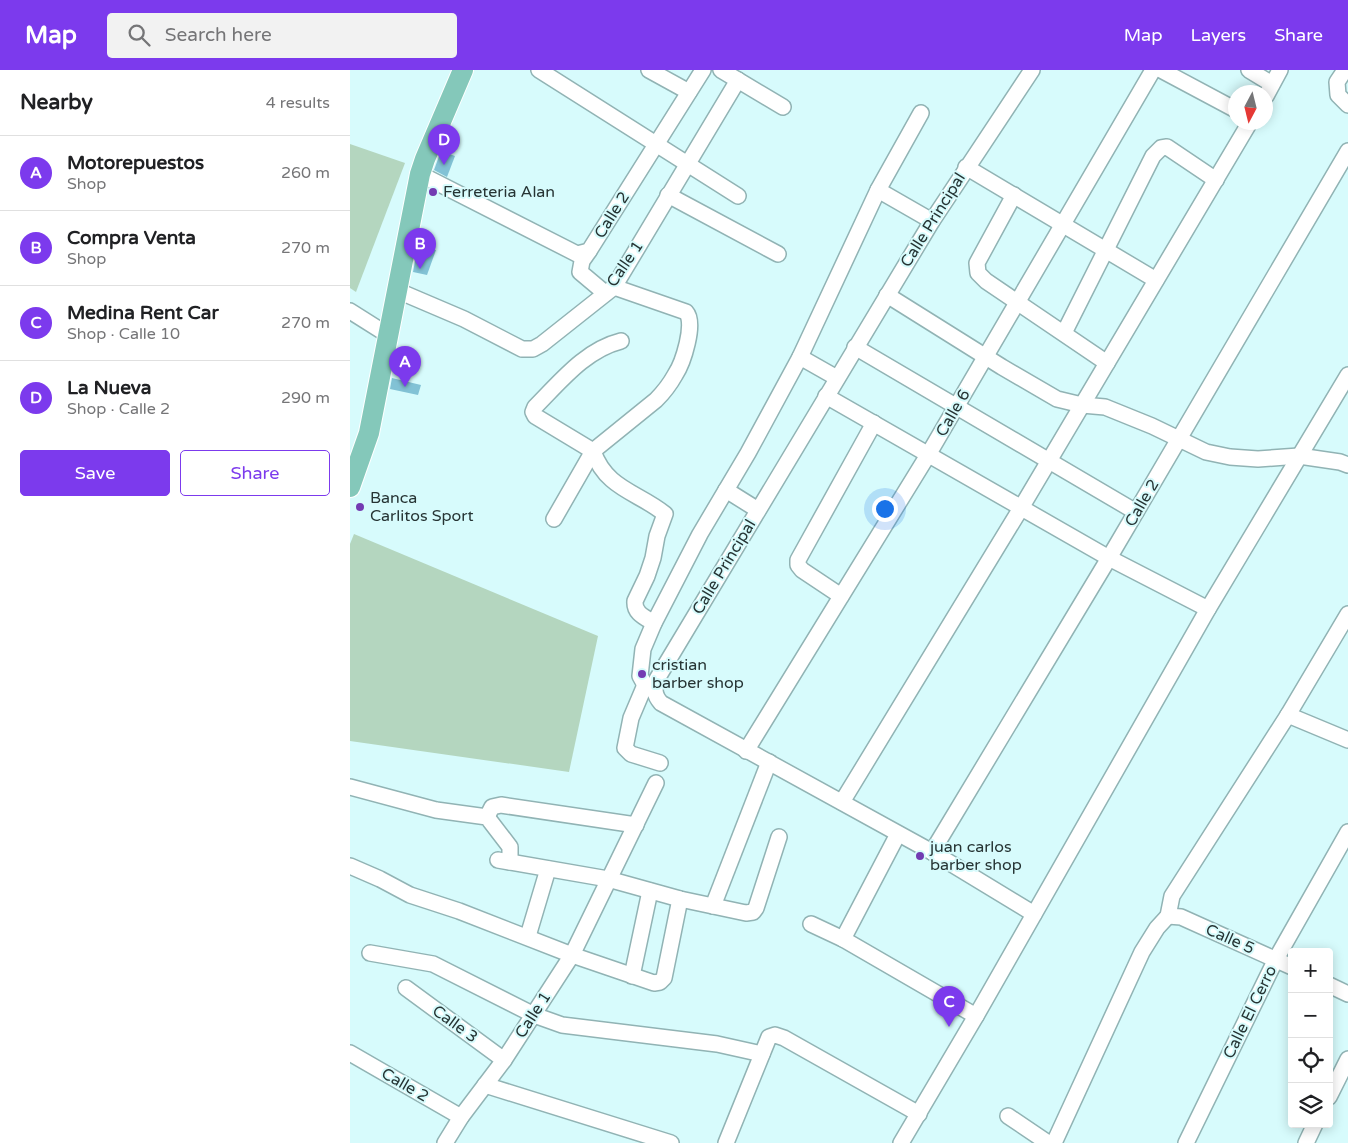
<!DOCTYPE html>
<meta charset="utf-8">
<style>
:root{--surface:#fff;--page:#f2f2f2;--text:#202124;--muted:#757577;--line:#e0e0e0;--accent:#7c3aed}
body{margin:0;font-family:"Varela Round",sans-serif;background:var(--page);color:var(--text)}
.controls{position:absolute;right:15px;bottom:15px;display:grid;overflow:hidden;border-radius:5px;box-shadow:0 2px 12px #0003}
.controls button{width:45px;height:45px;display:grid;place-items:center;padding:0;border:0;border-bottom:1px solid var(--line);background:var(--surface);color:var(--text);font:25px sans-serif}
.compass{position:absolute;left:878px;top:15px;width:45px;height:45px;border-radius:50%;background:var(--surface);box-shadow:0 2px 12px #0003;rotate:187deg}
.you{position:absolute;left:534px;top:438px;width:18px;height:18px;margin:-12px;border:4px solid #fff;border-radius:50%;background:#1a73e8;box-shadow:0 0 0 8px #1a73e833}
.badge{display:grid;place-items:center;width:32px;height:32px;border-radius:50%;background:var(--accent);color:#fff;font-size:16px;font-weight:700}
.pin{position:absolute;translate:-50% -41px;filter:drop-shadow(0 1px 2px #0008)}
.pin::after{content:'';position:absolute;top:26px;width:18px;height:15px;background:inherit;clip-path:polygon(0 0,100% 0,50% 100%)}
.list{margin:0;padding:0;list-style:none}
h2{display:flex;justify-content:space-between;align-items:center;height:65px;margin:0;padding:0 20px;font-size:21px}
h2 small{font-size:16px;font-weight:400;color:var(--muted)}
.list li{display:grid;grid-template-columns:32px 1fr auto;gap:15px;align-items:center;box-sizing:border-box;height:75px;padding:0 20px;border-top:1px solid var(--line)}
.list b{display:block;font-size:19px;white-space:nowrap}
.list p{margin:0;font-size:16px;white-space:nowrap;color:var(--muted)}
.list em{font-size:16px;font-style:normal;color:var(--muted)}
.actions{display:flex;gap:10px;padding:15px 20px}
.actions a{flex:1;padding:11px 0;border:1px solid var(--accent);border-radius:5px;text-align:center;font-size:18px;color:var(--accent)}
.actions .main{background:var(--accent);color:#fff}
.icon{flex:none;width:28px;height:28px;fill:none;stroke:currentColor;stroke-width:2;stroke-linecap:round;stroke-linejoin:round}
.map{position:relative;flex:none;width:998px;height:1073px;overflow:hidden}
header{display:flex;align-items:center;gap:30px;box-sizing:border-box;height:70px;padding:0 25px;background:var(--accent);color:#fff}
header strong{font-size:24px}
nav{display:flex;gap:28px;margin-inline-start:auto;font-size:18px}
.search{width:350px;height:45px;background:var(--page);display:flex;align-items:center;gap:12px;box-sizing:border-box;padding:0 18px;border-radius:5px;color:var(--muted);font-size:19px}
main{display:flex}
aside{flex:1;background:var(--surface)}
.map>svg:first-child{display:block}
.green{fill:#b4d6bf}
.building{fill:#82c2d5}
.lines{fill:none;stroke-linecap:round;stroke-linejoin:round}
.minor-casing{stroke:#91b3b4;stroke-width:18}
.major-casing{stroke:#fff;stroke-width:22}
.minor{stroke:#fff;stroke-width:15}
.major{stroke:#84c8ba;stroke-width:20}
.poi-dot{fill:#733bb2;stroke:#d7fbfc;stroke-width:2}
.labels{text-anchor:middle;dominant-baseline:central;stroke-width:4;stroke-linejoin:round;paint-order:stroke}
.poi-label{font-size:16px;fill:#263434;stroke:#d7fbfc;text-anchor:start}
.street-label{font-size:16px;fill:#263434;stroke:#d7fbfc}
</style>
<header>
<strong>Map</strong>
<div class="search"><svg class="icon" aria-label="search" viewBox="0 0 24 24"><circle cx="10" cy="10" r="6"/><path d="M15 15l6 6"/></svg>Search here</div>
<nav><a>Map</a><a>Layers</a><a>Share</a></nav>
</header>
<main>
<aside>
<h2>Nearby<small>4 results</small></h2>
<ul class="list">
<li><span class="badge">A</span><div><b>Motorepuestos</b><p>Shop</p></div><em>260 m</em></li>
<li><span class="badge">B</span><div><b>Compra Venta</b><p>Shop</p></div><em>270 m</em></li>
<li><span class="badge">C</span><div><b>Medina Rent Car</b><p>Shop · Calle 10</p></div><em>270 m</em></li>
<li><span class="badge">D</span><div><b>La Nueva</b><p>Shop · Calle 2</p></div><em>290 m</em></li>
</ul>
<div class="actions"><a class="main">Save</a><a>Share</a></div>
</aside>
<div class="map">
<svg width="998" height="1073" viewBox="0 0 998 1073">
<rect width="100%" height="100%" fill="#d7fbfc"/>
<g class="green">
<polygon points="0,74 55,93 6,222 0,218"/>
<polygon points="4,464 248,566 219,702 0,671 0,474"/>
</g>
<g class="building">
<polygon points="91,81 105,86 97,107 84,100"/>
<polygon points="68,175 86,180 77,205 63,202"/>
<polygon points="42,308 71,315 68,325 40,319"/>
</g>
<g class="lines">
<g class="minor-casing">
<g id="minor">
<polyline points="189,0 388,126"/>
<polyline points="299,0 339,22"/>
<polyline points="371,0 433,37"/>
<path d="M682 0 582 151 307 609C304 620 304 625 311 633L582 782 684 844"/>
<polyline points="811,0 886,40"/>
<polyline points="899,0 922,14"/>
<polyline points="995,0 987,12 988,25 998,35"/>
<polyline points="916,26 930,0"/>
<polyline points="616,97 806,210"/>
<polyline points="70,104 227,184 239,181 353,0"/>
<polyline points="528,120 582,151"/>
<polyline points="318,125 428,184"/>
<polyline points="664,125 627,193 628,203 636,211 757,293"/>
<polyline points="239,181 232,191 230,202 255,223"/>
<path d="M264 217 336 242C346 253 333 293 325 305 320 314 313 323 306 330L243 381C256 419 288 422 315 444L307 466 303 488 297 506 285 531C284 543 294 547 304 553"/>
<polyline points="46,220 114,249 172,279 183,279 192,274 264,217 388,10"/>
<polyline points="537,225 652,297 707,329 732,335 755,337 802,356 856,382 880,387 908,389 949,386 990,392 998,395"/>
<polyline points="0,241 38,265"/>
<polyline points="714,263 803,86 811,78 817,77 866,110"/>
<polyline points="505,277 786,442"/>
<polyline points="450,287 487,308"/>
<polyline points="476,326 759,488 858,539"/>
<polyline points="376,420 408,440"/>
<path d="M204 449 243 381 185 346 183 342 185 337C210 312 235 280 271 271"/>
<polyline points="491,526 452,500 448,495 448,490 524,353"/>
<polyline points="295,615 281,648 275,678 281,684 310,693"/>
<polyline points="304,621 295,615 290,606 293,579 304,553 350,464 398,383 450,287 528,120 571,43"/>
<polyline points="938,645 998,670"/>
<polyline points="396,681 578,385 803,0"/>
<polyline points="0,717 86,740 137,747 160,777 160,792"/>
<polyline points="492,732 671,438 900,52"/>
<polyline points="137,747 142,737 151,735 286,755"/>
<polyline points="582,782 759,488 998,81"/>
<polyline points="148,790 258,809 330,829 396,843 403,842 406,838 429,767"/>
<polyline points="0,796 30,809 60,825 109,841 222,885 304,913 310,912 314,908 330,829"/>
<polyline points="363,836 419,692"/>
<polyline points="818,846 831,847 942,897"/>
<polyline points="461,854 493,869 626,946"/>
<polyline points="178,866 198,799"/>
<polyline points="493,869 548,764"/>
<polyline points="20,883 83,894 184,945 212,955 367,974 412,984"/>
<polyline points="282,906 300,821"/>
<polyline points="979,915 998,924"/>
<polyline points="56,918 154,990"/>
<polyline points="0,983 111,1047"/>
<polyline points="135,1015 321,1073"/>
<polyline points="979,1027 998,989"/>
<polyline points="658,1046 698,1073"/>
<polyline points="95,1073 111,1047 154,990 222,885 306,713"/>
<polyline points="376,1073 419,967 425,965 434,968 569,1044"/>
<polyline points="551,1073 626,946 858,539 998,305"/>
<polyline points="704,1073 792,882 807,858 818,846 822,826 938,645 998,544"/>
<polyline points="836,1073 926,889 998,762"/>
<polyline points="956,1073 965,1054"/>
</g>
</g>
<g class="major-casing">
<polyline id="major" points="0,417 19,363 70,104 75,89 113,0"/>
</g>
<use href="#minor" class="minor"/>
<use href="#major" class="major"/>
</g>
<g class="poi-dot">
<circle cx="83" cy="122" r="5"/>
<circle cx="10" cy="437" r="5"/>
<circle cx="292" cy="604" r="5"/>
<circle cx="570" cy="786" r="5"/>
</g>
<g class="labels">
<g class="poi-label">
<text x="93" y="122">Ferreteria Alan</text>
<text x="20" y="428">Banca<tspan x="20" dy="18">Carlitos Sport</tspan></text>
<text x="302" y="595">cristian<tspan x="302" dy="18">barber shop</tspan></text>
<text x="580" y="777">juan carlos<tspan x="580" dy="18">barber shop</tspan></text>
</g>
<g class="street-label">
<text transform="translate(262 145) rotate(-58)">Calle 2</text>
<text transform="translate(583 150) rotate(-58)">Calle Principal</text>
<text transform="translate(275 194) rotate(-56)">Calle 1</text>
<text transform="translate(603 343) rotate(-60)">Calle 6</text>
<text transform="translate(792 433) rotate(-60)">Calle 2</text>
<text transform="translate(374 497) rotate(-59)">Calle Principal</text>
<text transform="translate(880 869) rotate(24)">Calle 5</text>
<text transform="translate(900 942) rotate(-64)">Calle El Cerro</text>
<text transform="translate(183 945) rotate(-57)">Calle 1</text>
<text transform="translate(105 954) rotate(36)">Calle 3</text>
<text transform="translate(55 1015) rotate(30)">Calle 2</text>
</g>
</g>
</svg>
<div class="controls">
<button>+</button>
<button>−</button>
<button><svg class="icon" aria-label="locate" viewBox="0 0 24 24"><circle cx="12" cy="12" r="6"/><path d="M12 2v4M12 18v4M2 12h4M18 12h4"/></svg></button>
<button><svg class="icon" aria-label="layers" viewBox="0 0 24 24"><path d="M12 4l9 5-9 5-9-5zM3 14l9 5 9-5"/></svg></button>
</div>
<svg class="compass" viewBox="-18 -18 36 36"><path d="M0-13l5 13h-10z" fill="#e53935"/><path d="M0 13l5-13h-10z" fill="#757577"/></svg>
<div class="you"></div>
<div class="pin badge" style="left:55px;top:317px">A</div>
<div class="pin badge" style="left:70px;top:199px">B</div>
<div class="pin badge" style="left:599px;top:957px">C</div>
<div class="pin badge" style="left:94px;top:95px">D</div>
</div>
</main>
